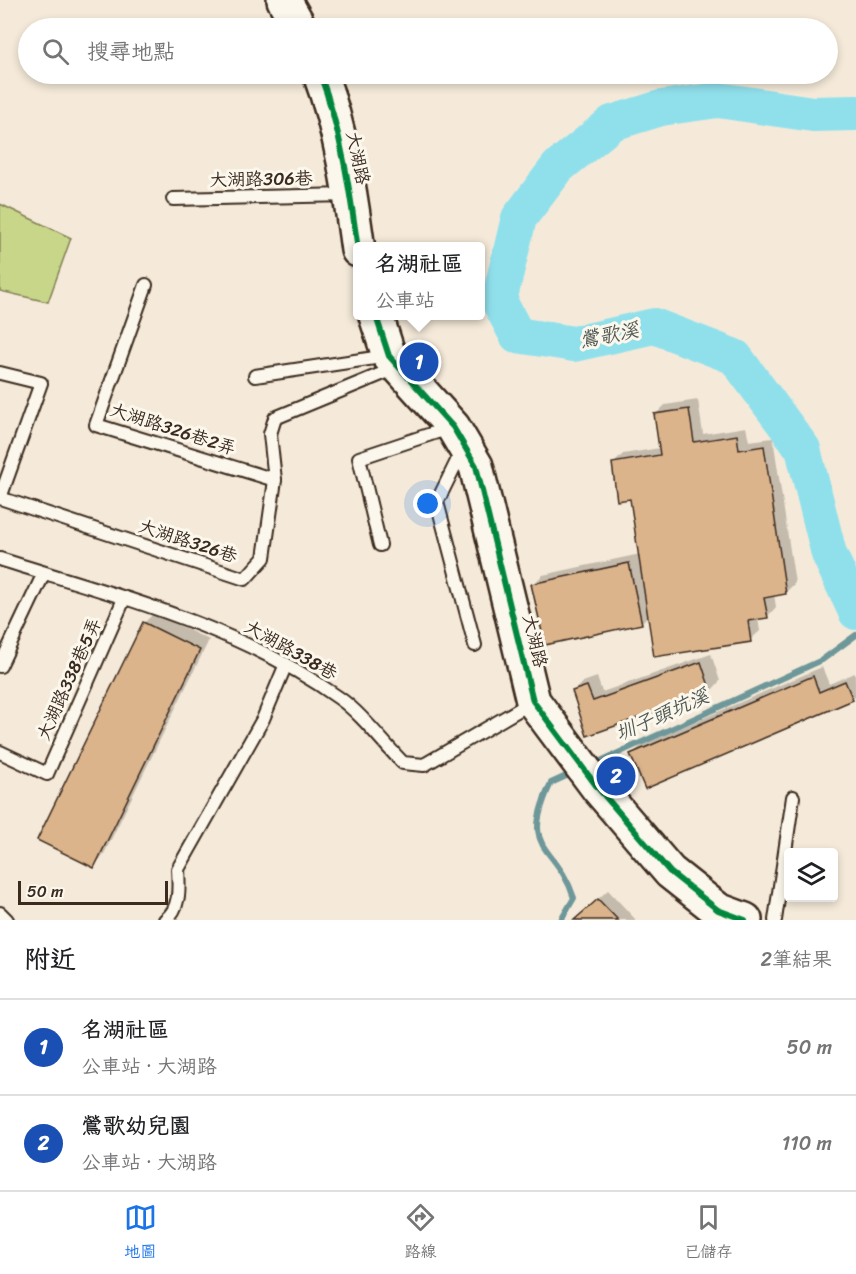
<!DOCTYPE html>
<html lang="zh-TW">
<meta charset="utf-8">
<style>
:root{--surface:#fff;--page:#f2f2f2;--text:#202124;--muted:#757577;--line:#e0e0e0;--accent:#1a73e8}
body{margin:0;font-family:Sriracha,"LXGW WenKai TC",sans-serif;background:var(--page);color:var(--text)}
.controls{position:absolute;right:18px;bottom:18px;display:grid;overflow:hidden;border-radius:6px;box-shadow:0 3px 9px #0003}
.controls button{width:54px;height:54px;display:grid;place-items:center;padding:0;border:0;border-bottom:2px solid var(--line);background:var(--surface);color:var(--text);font:30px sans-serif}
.scale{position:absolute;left:18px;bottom:15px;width:150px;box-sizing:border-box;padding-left:6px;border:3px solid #3b2a1e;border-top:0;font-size:16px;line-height:21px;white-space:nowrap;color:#3b2a1e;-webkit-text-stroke:4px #fbf7ec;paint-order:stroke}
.you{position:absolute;left:428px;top:504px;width:21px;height:21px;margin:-15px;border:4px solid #fff;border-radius:50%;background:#1a73e8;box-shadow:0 0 0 9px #1a73e833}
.badge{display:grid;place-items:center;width:39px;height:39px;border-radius:50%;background:var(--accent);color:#fff;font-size:20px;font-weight:700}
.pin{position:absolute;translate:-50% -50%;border:3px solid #fff;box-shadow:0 2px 6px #0006}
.popup{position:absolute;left:353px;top:242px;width:132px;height:78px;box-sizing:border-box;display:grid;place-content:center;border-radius:6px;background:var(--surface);filter:drop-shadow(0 2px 4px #0005);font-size:20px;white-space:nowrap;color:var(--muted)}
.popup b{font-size:22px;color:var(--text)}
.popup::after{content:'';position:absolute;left:50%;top:100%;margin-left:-12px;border:12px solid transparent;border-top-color:var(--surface)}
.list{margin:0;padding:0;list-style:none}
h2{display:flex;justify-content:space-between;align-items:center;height:78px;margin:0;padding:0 24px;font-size:26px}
h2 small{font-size:20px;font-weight:400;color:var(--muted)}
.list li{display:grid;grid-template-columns:39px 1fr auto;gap:18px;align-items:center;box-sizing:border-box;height:96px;padding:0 24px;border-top:2px solid var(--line)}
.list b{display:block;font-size:22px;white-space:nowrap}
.list p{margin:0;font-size:20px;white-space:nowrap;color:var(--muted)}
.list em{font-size:20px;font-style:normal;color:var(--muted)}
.icon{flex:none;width:33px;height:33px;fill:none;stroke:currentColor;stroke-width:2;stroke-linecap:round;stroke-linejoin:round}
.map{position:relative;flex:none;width:856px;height:920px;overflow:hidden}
.search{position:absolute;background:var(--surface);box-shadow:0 3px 9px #0003;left:18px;right:18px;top:18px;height:66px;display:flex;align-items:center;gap:15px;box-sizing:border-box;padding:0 21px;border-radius:33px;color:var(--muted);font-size:22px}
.sheet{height:270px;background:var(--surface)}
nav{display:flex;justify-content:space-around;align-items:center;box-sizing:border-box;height:84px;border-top:2px solid var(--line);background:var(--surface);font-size:16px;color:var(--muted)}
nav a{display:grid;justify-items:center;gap:3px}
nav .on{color:var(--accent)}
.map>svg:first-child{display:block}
.green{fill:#c8d68a;stroke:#828054;stroke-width:1.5}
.shadow{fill:#0003}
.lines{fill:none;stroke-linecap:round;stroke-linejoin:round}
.stream{stroke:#6e979a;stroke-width:6}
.river{stroke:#90e0ec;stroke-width:36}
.building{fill:#dbb48c;stroke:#3b2a1e;stroke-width:1.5}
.lane-casing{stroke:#3b2a1e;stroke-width:16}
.secondary-casing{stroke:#3b2a1e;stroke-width:38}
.lane{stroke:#fbf7ec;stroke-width:12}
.secondary{stroke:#fbf7ec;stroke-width:33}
.cycleway-casing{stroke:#fbf7ec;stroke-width:10}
.cycleway{stroke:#00873e;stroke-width:6}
.labels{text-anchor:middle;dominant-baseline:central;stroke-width:6;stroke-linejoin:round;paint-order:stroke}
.street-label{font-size:18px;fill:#3b2a1e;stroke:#fbf7ec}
.water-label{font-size:20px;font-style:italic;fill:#505852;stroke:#fbf7ec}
</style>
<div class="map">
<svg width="856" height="920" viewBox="0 0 856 920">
<rect width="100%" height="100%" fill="#f5ead9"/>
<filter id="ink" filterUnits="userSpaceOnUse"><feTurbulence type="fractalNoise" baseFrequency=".0167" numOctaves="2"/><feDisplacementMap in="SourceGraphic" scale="12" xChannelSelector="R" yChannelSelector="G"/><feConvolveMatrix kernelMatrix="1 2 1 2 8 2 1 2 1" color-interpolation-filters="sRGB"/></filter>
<g filter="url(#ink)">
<polygon class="green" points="0,204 71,238 48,302 0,291"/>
<g class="shadow">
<polygon points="698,400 703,434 746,427 749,441 773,438 795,583 785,593 774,594 776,607 767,617 758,618 760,631 750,640 649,615 642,622 533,584 543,575 640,554 631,497 613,464 623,454 660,448 655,415 665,405"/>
<polygon points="154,613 209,640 103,856 94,866 144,623"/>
<polygon points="711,654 720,681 711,691 588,734 573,691 583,682 597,677 602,692"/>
<polygon points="822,667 829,684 855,673 856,695 852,699 632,755 641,745"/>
<polygon points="608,890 636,920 575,920"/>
</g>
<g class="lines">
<g class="stream">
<polyline points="592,765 822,660 856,635"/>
<path d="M561 920 574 898C556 842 518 854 551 783L575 772"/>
</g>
<polyline class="river" points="856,113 813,114 718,100 661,108 612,123 558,167 519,218 499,301 517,335 574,344 654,326 735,357 803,449 829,554 856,612"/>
</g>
<g class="building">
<polygon points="689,409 694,442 737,435 739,450 764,446 786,594 764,598 768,618 748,621 751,642 654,657 630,499 617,501 612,463 660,455 654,414"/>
<polygon points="629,563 642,624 545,645 531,584"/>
<polygon points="143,622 200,650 94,868 37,840"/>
<polygon points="701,662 711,692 587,736 572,691 587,686 593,701"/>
<polygon points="813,676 819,692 845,681 853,700 645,789 630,754"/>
<polygon points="598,899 618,920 574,920"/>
</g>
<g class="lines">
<g class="lane-casing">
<g id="lane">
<polyline points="173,199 349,195"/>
<polyline points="146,285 96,425 275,480"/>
<polyline points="0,373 41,383 0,498"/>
<polyline points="255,376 388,356"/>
<polyline points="463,449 437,502 475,645"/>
<polyline points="0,498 245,579 264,558 275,480 270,434 275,418 396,368"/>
<polyline points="380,545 359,458 452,427"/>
<path d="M0 559C117 596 238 626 339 698 362 714 383 743 403 763L424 765 532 702"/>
<polyline points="0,666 44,573"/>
<polyline points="0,752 47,774 124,599"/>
<polyline points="0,913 7,920"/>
<path d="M165 920C181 908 179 887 178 869L263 719 286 664"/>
<polyline points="775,920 793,797"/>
</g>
</g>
<g class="secondary-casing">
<g id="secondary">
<polyline points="284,0 300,28"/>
<path d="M320 74C341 130 350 191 358 250"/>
<polyline points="376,316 389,356 453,427 476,466 533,701 598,788 670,872 718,910 745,920"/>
</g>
</g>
<use href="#lane" class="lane"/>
<use href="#secondary" class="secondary"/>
<g class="cycleway-casing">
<g id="cycleway">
<path d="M320 74C341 130 350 191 358 250"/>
<polyline points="376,316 389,356 453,427 476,466 533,701 598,788 670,872 718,910 745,920"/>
</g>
</g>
<use href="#cycleway" class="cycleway"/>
</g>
</g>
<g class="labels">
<g class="street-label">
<text transform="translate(358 158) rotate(78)">大湖路</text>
<text transform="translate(261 179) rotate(-1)">大湖路306巷</text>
<text transform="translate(173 429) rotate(18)">大湖路326巷2弄</text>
<text transform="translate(188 541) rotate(18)">大湖路326巷</text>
<text transform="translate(535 641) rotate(77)">大湖路</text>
<text transform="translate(291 650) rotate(29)">大湖路338巷</text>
<text transform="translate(69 679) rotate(-66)">大湖路338巷5弄</text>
</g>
<g class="water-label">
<text transform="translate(609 335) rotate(-11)">鶯歌溪</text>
<text transform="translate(662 715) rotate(-24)">圳子頭坑溪</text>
</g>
</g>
</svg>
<div class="controls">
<button><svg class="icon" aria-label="layers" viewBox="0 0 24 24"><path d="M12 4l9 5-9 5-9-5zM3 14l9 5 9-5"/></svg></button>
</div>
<div class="scale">50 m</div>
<div class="you"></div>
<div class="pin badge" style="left:419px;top:362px;background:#1a4fb4">1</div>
<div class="popup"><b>名湖社區</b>公車站</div>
<div class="pin badge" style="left:616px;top:776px;background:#1a4fb4">2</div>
<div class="search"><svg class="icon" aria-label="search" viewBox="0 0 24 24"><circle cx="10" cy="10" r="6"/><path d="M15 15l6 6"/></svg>搜尋地點</div>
</div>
<section class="sheet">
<h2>附近<small>2筆結果</small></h2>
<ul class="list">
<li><span class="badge" style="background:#1a4fb4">1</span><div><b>名湖社區</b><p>公車站 · 大湖路</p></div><em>50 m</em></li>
<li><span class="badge" style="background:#1a4fb4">2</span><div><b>鶯歌幼兒園</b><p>公車站 · 大湖路</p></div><em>110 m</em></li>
</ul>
</section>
<nav>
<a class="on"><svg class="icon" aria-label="map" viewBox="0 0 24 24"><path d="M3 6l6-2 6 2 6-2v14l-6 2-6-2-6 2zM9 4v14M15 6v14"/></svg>地圖</a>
<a><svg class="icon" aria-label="directions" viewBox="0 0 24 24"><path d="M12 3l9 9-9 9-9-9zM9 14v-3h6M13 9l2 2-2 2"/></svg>路線</a>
<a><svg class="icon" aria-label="saved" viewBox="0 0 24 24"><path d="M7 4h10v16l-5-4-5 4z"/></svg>已儲存</a>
</nav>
